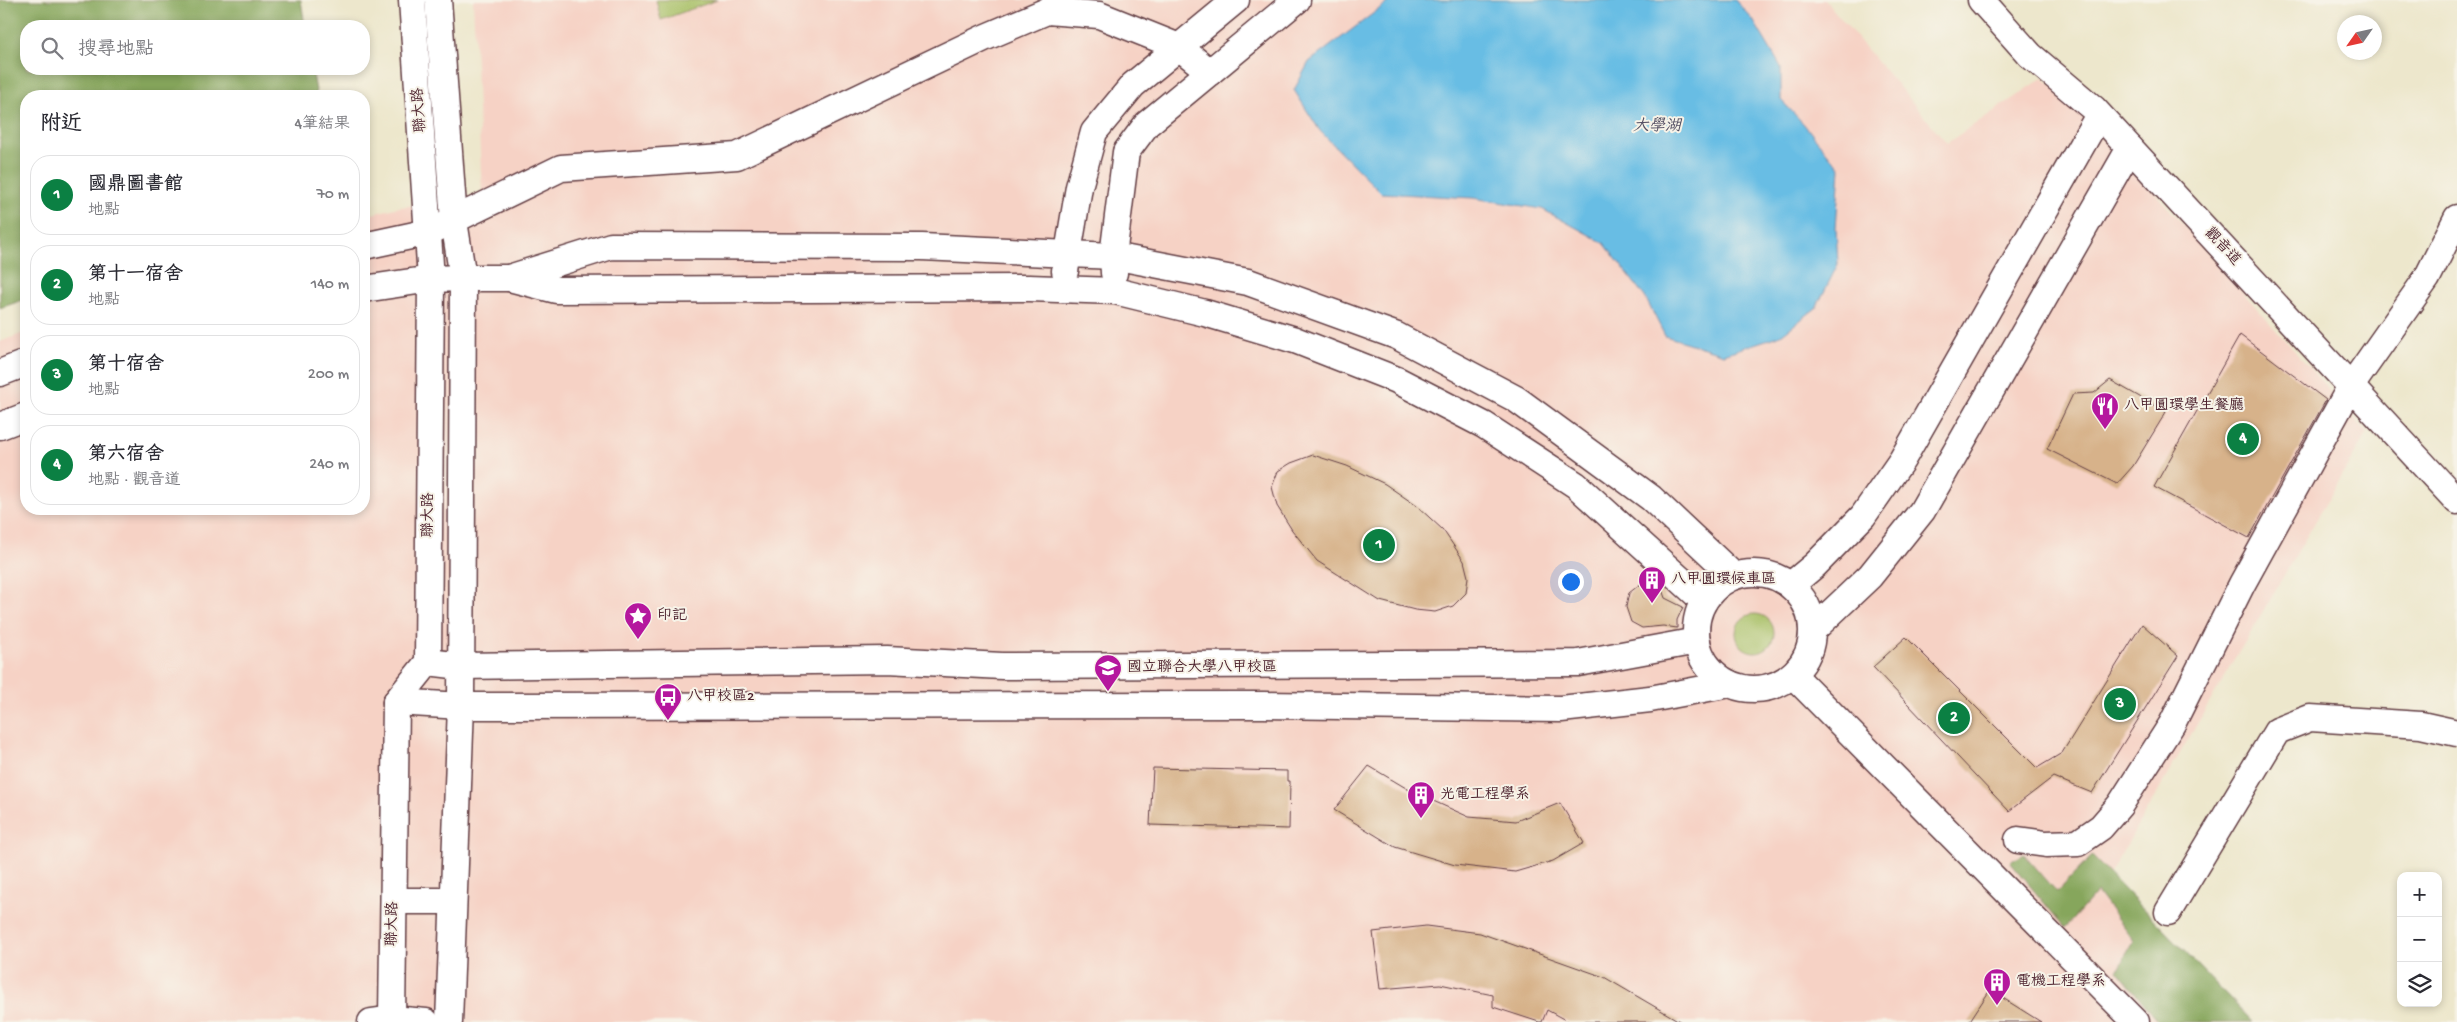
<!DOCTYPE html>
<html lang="zh-TW">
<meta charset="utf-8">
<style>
:root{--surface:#fff;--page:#f7f7f7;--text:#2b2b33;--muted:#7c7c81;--line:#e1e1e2;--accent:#0b8043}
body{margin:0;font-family:"Gochi Hand","LXGW WenKai TC",sans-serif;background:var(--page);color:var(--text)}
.controls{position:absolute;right:15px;bottom:15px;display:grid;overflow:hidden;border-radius:10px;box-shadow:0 2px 8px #0003}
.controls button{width:45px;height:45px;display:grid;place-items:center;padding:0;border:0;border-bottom:1px solid var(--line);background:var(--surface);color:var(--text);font:25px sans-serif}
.compass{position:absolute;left:2337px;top:15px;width:45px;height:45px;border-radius:50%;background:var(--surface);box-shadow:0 2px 8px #0003;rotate:236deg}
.you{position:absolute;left:1570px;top:581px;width:18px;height:18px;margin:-12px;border:4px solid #fff;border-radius:50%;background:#1a73e8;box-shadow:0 0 0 8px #1a73e833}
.badge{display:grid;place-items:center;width:32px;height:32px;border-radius:50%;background:var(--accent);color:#fff;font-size:16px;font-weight:700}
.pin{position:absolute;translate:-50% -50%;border:2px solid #fff;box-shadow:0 1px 5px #0006}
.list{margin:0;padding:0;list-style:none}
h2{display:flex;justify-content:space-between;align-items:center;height:65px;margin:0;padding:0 20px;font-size:21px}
h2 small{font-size:16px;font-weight:400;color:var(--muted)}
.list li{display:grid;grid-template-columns:32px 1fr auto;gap:15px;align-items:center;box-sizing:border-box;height:80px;margin:0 10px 10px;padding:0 10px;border:1px solid var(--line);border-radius:20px}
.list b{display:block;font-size:19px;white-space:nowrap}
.list p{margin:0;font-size:16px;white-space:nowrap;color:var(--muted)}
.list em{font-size:16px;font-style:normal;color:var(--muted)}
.icon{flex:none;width:28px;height:28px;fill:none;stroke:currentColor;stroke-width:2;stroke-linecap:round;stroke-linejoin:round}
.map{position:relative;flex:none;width:2457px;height:1022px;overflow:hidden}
.search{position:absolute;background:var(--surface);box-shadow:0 2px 8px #0003;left:20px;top:20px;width:350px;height:55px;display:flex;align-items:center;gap:12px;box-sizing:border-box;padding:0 18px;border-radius:20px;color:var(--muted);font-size:19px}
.panel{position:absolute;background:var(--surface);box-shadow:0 2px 8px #0003;left:20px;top:90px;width:350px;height:425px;border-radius:20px}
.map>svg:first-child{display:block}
.built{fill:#f6d2c5}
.green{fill:#a8c066;stroke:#797048}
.forest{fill:#86a65b;stroke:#686243}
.water{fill:#67bde4;stroke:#586e88}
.building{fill:#d7b28a}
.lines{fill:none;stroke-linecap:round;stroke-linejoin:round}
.minor-casing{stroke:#623d43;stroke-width:29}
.minor{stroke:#fff;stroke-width:26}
.labels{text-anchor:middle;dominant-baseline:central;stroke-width:4;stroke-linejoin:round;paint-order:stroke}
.street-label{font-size:15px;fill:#4a1f2b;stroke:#f7f3e8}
.poi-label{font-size:15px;fill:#4a1f2b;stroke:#f7f3e8;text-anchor:start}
.water-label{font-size:16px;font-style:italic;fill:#534e62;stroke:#f7f3e8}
</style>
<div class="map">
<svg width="2457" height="1022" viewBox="0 0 2457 1022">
<rect width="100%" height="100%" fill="#f7f3e8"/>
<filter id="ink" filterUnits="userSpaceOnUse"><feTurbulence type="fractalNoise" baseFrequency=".02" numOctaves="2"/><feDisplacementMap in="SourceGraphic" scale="10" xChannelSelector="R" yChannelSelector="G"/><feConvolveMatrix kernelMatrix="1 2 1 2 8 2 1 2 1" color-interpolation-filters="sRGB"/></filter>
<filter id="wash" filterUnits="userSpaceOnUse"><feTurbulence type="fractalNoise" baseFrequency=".0096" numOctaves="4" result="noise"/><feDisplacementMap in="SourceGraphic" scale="20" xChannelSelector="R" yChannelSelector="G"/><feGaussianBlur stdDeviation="1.12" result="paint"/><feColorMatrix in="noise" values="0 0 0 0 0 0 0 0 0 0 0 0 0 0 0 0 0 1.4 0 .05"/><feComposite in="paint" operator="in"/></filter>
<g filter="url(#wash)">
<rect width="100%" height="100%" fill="#ede7cc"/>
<polygon class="built" points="473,0 1825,0 1947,143 2043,78 2087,116 2367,433 2109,875 2249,1022 0,1022 0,342 26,332 26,509 364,509 364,216 395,208 482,195"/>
<g class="green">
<polygon points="656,0 717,0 661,20"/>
<circle cx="1755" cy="633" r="19"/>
</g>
<g class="forest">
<polygon points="0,0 301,0 305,26 26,26 26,69 312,69 317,96 26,96 26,299 0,308"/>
<polygon points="2024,854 2057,892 2092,856 2253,1022 2159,1022 2117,970 2134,941 2097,892 2065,928 2010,862"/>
</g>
<polygon class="water" points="1391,0 1735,0 1753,20 1781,67 1781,100 1802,122 1840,168 1836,228 1838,264 1816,308 1781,335 1724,354 1665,336 1645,297 1604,243 1542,209 1473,198 1381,193 1320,131 1294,90 1309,62"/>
<g id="blocks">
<g class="building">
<polygon points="2240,335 2326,400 2249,538 2154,487"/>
<polygon points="2110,380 2166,412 2133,466 2117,484 2047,449 2073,394 2094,393"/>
<polygon points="1313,455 1347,466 1385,484 1417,506 1443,530 1464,561 1468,577 1466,593 1453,606 1435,612 1415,610 1380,601 1317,561 1292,530 1277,506 1272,487 1278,471 1291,463"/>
<polygon points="1655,576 1659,581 1665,598 1683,607 1677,620 1677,628 1663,626 1642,628 1631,622 1626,607 1629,593 1643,582"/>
<polygon points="2142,624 2178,656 2092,793 2053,777 2009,811 1873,667 1906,637 2037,768 2062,753"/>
<polygon points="1369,766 1411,791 1469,817 1516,821 1560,803 1584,843 1553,861 1515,872 1455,865 1395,847 1334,810"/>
<polygon points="1153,768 1287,771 1287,781 1290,781 1289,829 1150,825"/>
<polygon points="1426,926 1480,933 1604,977 1681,1022 1569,1022 1547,1010 1542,1022 1539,1022 1493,1007 1493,995 1440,984 1380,989 1373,932"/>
<polygon points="1990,990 2041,1022 1969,1022"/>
</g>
</g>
</g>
<g filter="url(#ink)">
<use href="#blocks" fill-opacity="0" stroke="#623d43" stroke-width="1"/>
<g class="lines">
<g class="minor-casing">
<g id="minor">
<polyline points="438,0 454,221 463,278 461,706 449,1022"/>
<polyline points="1981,0 2030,55 2094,109 2457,501"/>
<polyline points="364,246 429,232 561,168 737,156 986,37 1047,11 1099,15 1179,47 1210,72"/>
<polyline points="1065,271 1079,187 1094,132 1133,85 1236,0"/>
<polyline points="1114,273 1113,256 1126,152 1147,124 1297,0"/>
<polyline points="509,278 611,246 922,247 1113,256 1248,282 1397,336 1516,399 1651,498 1734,576"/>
<polyline points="364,289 431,279 463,278 509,278 556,290 1029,288 1115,291 1205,313 1295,340 1397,380 1484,425 1576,485 1704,601"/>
<polyline points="0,373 26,363"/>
<polyline points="0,426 26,416"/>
<circle cx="1754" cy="631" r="58"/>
<polyline points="1791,585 1815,565 1863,516 1902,460 2099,115"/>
<polyline points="1813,630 1870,576 1922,511 2130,148"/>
<polyline points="428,662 461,666 887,660 1002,666 1578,663 1697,641"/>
<polyline points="1793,675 2136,1022"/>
<polyline points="396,702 461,706 1263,705 1561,709 1650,699 1730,684"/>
<polyline points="2018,840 2046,844 2078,843 2101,827 2120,805 2172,724 2242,584 2351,386 2427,278 2457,218"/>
<polyline points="394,901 453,901"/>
<polyline points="2168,912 2277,731 2310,718 2421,725 2457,733"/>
<polyline points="392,1019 396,702 428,662 431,279 412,0"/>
<polyline points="371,1022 392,1019 426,1022"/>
</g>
</g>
<use href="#minor" class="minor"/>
</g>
</g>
<defs>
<g id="restaurant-pin" transform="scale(1.4375)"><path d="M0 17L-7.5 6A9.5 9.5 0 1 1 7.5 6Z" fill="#b5179e" stroke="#f7f3e8"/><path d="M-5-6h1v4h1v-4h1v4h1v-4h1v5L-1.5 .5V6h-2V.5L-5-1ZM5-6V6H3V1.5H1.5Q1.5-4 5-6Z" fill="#fff"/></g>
<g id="building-pin" transform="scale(1.4375)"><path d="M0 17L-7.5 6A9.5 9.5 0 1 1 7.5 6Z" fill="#b5179e" stroke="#f7f3e8"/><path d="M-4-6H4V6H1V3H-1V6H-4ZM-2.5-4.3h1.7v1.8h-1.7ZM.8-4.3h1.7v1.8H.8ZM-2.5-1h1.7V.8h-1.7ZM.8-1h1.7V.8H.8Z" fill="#fff"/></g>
<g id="sight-pin" transform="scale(1.4375)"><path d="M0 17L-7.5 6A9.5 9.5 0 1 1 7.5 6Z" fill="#b5179e" stroke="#f7f3e8"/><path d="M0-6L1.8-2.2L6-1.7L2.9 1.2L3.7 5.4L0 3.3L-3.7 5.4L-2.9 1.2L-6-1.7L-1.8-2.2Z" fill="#fff"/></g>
<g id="university-pin" transform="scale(1.4375)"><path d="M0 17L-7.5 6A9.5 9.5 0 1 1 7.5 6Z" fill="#b5179e" stroke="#f7f3e8"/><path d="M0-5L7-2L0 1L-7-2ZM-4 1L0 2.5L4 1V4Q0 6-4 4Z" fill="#fff"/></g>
<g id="bus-pin" transform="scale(1.4375)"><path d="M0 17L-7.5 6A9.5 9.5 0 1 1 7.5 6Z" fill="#b5179e" stroke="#f7f3e8"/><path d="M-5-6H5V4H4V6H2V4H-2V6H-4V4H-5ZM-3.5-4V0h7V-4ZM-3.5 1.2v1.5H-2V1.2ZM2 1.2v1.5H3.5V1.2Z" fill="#fff"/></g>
</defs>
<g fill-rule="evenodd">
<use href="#restaurant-pin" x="2105" y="406"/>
<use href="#building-pin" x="1652" y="580"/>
<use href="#sight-pin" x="638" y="616"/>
<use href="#university-pin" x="1108" y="668"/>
<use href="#bus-pin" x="668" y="697"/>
<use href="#building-pin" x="1421" y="795"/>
<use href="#building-pin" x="1997" y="982"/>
</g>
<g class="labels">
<g class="street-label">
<text transform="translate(420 110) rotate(-94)">聯大路</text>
<text transform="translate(2222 247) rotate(47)">觀音道</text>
<text transform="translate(429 515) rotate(-90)">聯大路</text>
<text transform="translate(393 924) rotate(-89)">聯大路</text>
</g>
<g class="poi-label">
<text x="2124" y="406">八甲圓環學生餐廳</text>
<text x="1671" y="580">八甲圓環候車區</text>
<text x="657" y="616">印記</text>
<text x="1127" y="668">國立聯合大學八甲校區</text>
<text x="687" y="697">八甲校區2</text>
<text x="1440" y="795">光電工程學系</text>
<text x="2016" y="982">電機工程學系</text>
</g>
<g class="water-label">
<text x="1657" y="127">大學湖</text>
</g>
</g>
</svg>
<div class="controls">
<button>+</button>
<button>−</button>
<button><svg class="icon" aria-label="layers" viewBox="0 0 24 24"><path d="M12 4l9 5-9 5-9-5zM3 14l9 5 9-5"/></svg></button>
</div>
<svg class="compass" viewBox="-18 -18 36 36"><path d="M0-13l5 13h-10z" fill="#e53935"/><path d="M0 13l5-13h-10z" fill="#7c7c81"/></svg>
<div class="you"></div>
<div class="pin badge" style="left:1379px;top:545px">1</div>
<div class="pin badge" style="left:1954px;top:718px">2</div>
<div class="pin badge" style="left:2120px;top:704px">3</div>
<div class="pin badge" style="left:2243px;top:439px">4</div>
<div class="search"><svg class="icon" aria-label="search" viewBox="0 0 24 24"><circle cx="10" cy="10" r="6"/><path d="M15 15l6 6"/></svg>搜尋地點</div>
<section class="panel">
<h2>附近<small>4筆結果</small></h2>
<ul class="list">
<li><span class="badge">1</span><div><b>國鼎圖書館</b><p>地點</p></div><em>70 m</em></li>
<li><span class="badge">2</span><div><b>第十一宿舍</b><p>地點</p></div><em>140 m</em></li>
<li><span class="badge">3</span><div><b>第十宿舍</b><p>地點</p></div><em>200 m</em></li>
<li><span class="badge">4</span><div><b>第六宿舍</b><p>地點 · 觀音道</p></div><em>240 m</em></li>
</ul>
</section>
</div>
